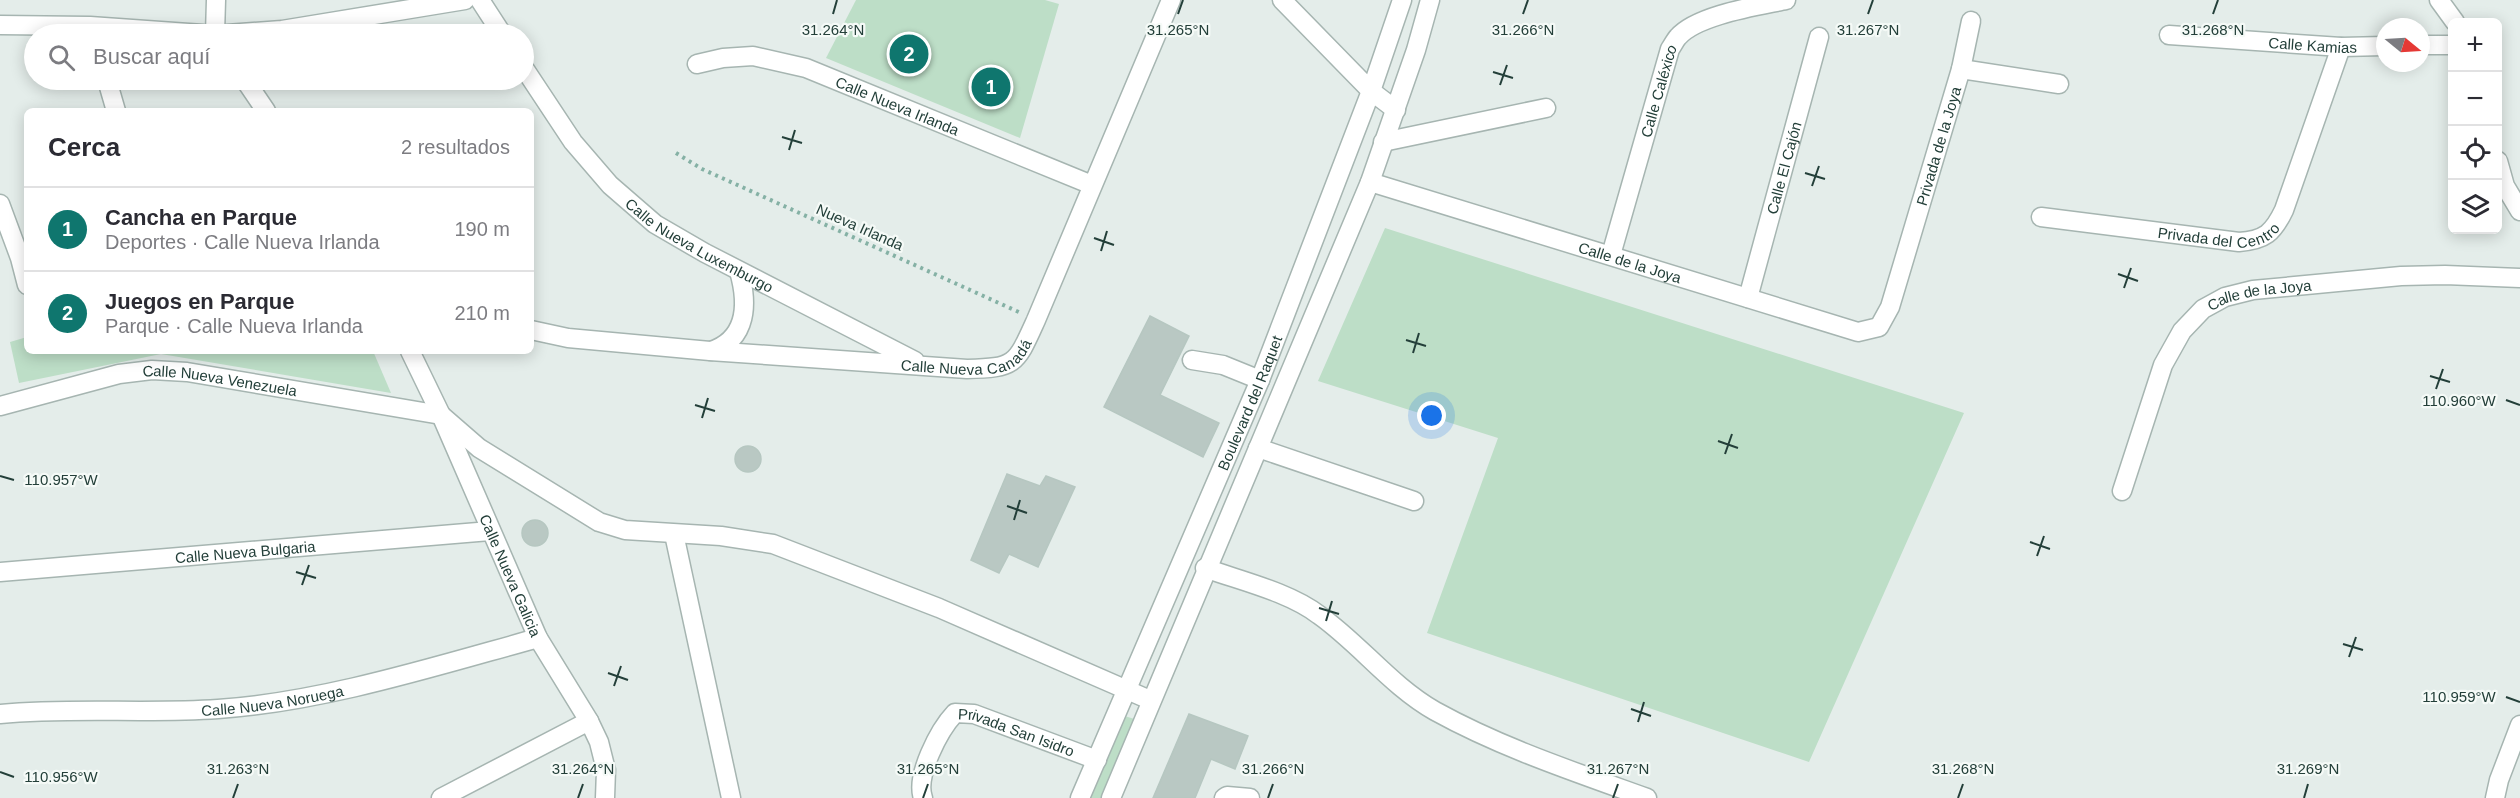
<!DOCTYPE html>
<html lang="es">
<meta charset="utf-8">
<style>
:root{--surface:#fff;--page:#f2f2f3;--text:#2b2b33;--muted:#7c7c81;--line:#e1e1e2;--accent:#0f766e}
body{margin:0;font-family:Arial,sans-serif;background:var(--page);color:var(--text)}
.controls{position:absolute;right:18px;top:18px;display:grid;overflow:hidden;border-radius:9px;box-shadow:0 3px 15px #0003}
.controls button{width:54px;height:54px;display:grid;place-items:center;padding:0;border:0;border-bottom:2px solid var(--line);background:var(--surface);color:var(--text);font:30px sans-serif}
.compass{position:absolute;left:2376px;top:18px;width:54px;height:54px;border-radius:50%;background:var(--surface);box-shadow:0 3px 15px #0003;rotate:108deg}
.you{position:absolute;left:1432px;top:416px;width:21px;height:21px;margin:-15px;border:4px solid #fff;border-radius:50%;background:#1a73e8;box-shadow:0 0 0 9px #1a73e833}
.badge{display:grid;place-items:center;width:39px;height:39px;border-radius:50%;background:var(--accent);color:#fff;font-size:20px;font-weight:700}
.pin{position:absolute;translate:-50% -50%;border:3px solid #fff;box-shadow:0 2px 6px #0006}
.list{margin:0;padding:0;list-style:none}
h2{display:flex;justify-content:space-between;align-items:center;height:78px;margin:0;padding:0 24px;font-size:26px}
h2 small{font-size:20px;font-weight:400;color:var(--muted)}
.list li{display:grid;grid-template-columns:39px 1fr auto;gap:18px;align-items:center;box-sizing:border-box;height:84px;padding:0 24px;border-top:2px solid var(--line)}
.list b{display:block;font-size:22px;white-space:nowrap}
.list p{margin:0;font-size:20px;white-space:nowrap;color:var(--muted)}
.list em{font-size:20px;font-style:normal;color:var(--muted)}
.icon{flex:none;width:33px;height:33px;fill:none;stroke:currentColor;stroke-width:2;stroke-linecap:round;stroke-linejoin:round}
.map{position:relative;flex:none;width:2520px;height:798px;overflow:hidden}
.search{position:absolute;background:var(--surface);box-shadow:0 3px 15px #0003;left:24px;top:24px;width:510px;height:66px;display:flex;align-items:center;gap:15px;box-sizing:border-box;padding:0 21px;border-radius:33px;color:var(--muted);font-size:22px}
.panel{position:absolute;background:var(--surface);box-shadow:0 3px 15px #0003;left:24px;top:108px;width:510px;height:246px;border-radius:9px}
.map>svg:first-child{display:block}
.green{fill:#bddec7}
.building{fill:#b9c8c3;stroke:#b6c7c1;stroke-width:1.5}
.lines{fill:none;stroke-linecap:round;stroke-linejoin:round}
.minor-casing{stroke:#a6b5b1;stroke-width:21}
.path{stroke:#85b1a5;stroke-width:4;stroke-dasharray:3 4.5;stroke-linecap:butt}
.minor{stroke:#fff;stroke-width:18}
.ticks{fill:none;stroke:#233f39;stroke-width:2}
.labels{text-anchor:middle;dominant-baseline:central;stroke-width:4.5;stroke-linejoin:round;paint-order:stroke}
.street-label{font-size:15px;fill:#233f39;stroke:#f5faf7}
.ticks-label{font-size:15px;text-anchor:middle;fill:#233f39;stroke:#f5faf7;stroke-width:4.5;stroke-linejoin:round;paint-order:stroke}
</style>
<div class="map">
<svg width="2520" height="798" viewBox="0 0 2520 798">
<rect width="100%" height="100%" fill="#e4edea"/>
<g class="green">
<polygon points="856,0 1045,0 1059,4 1020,138 826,58"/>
<polygon points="1385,228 1964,413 1809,762 1427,633 1498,438 1318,381"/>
<polygon points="27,337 27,351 373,351 391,393 161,354 19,383 10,342"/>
<polygon points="1121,715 1138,720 1106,798 1087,798"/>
</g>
<g class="building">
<polygon points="1150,316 1189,336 1160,395 1219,423 1203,457 1104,407"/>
<circle cx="748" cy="459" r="13"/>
<polygon points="1007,474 1040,486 1046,476 1075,487 1038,567 1009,554 999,573 971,560"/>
<circle cx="535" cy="533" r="13"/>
<polygon points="1189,714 1248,736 1235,769 1211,759 1195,798 1153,798"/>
</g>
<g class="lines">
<g class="minor-casing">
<g id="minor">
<polyline points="480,0 502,34"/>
<polyline points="1282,0 1371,91 1396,110"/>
<polyline points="2439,0 2455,22"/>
<polyline points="0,25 90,26 203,34"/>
<polyline points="215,34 216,0"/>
<polyline points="227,34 282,30 465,0"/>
<path id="s1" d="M2169 35 2341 47 2385 46"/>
<polyline points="2421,45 2452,45"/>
<path id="s2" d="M697 64 723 58 753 56 806 68 1092 185"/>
<path id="s3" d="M524 68 573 142 610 185 655 224 705 253 915 361"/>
<polyline points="1961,69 1971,21"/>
<polyline points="107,80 116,111"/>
<polyline points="245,80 266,111"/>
<polyline points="1383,142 1546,108"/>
<polyline points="2498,161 2505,186 2520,211"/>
<path id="s4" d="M1370 182 1858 332 1879 327 1890 307 1961 69 2059 84"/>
<polyline points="0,204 20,258 27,285"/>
<path id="s5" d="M2041 217 2239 242C2265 240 2273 233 2284 210L2341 47"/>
<path id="s6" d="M1611 255 1670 49C1673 45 1675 40 1678 37 1697 15 1758 6 1786 0"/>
<path id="s7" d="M1748 298 1819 37"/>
<path id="s8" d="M531 330 568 338 710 351 967 369C1016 368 1016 364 1036 320L1171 0"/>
<path id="s9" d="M410 351 441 415 538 638 589 721 599 742 606 770 605 798"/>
<path d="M711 351C748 339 748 303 739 271"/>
<polyline points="1192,360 1223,365 1260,380"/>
<path id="s10" d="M0 406 119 374 152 370 187 372 441 415 479 448 599 522 625 530 721 536 773 544 939 608 1150 700"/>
<polyline points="1258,448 1414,501"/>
<path id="s11" d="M2122 491 2163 365 2182 331 2203 309 2225 297 2253 290 2401 276 2445 275 2520 278"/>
<polyline points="674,534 731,798"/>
<path d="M1205 568C1241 581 1289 592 1319 615 1360 644 1391 686 1435 711 1502 748 1575 772 1647 798"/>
<path id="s12" d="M0 572 490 531"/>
<path id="s13" d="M0 714C72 707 146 714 218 709 323 702 436 666 538 638"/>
<polyline points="441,798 589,721"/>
<path id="s14" d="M923 798C915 776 939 730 955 713L974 714 1097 760"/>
<path id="s15" d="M1080 798 1260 380 1371 91 1402 0"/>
<polyline points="1111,798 1370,182 1416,50 1430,0"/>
<polyline points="1224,798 1227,796 1250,798"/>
<polyline points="2495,798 2499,780 2520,725"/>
</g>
</g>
<polyline class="path" points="676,153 702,169 1021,313"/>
<use href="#minor" class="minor"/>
</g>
<path class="ticks" d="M833 14 837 0M1178 14 1183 0M1523 14 1528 0M1868 14 1873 0M2213 14 2218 0M1493 72 1513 78M1500 85 1507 65M782 137 802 143M789 150 795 130M1805 173 1825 179M1812 186 1819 166M1094 238 1114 245M1101 251 1107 231M2118 274 2138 281M2124 288 2131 268M1406 340 1426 346M1413 353 1419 333M2430 376 2450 382M2436 389 2443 369M2506 400 2520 405M695 405 715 411M702 418 708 398M1718 441 1738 448M1725 454 1732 434M0 476 14 480M1007 506 1027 513M1014 520 1020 500M2030 542 2050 549M2037 556 2044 536M296 572 316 578M302 585 309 565M1319 608 1339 614M1326 621 1332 601M2343 644 2363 650M2349 657 2356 637M608 673 628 680M614 686 621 666M2506 697 2520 702M1631 709 1651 716M1638 722 1644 702M0 772 14 777M233 798 238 784M578 798 583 784M923 798 928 784M1268 798 1273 784M1613 798 1618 784M1958 798 1963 784M2304 798 2308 784"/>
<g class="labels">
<g class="street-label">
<text stroke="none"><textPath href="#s1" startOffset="144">Calle Kamias</textPath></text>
<text stroke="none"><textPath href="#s6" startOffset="171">Calle Caléxico</textPath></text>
<text stroke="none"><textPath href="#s2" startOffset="210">Calle Nueva Irlanda</textPath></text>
<text stroke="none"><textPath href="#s4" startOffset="723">Privada de la Joya</textPath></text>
<text stroke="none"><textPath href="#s7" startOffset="135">Calle El Cajón</textPath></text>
<text stroke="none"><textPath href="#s5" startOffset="180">Privada del Centro</textPath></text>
<text transform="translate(860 227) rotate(24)">Nueva Irlanda</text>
<text stroke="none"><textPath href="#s3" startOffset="254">Calle Nueva Luxemburgo</textPath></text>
<text stroke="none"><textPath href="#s4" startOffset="272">Calle de la Joya</textPath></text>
<text stroke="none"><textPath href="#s11" startOffset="261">Calle de la Joya</textPath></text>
<text stroke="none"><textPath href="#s8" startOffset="441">Calle Nueva Canadá</textPath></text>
<text stroke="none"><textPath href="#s10" startOffset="225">Calle Nueva Venezuela</textPath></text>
<text stroke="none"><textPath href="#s15" startOffset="430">Boulevard del Raquet</textPath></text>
<text stroke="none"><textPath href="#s12" startOffset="246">Calle Nueva Bulgaria</textPath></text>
<text stroke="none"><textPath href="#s9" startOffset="246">Calle Nueva Galicia</textPath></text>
<text stroke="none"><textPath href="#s13" startOffset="273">Calle Nueva Noruega</textPath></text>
<text stroke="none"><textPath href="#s14" startOffset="158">Privada San Isidro</textPath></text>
</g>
</g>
<g class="ticks-label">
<text x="833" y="35">31.264°N</text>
<text x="1178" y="35">31.265°N</text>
<text x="1523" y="35">31.266°N</text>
<text x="1868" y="35">31.267°N</text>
<text x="2213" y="35">31.268°N</text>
<text x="2459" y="406">110.960°W</text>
<text x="61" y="485">110.957°W</text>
<text x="2459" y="702">110.959°W</text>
<text x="238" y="774">31.263°N</text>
<text x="583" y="774">31.264°N</text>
<text x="928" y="774">31.265°N</text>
<text x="1273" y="774">31.266°N</text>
<text x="1618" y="774">31.267°N</text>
<text x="1963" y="774">31.268°N</text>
<text x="2308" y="774">31.269°N</text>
<text x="61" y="782">110.956°W</text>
</g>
</svg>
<div class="controls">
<button>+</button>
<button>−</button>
<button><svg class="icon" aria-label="locate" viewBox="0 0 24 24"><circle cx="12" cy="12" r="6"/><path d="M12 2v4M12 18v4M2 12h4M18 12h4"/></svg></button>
<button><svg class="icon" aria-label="layers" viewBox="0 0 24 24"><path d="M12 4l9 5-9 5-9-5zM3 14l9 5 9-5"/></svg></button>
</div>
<svg class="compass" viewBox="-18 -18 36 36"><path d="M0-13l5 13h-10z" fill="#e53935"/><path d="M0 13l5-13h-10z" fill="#7c7c81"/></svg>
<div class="you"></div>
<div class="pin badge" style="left:991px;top:87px">1</div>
<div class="pin badge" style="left:909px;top:54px">2</div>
<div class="search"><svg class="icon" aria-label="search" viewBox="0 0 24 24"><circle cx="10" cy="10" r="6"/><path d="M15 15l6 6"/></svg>Buscar aquí</div>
<section class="panel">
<h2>Cerca<small>2 resultados</small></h2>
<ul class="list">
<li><span class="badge">1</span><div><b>Cancha en Parque</b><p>Deportes · Calle Nueva Irlanda</p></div><em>190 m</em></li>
<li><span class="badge">2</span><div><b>Juegos en Parque</b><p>Parque · Calle Nueva Irlanda</p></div><em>210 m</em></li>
</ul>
</section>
</div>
